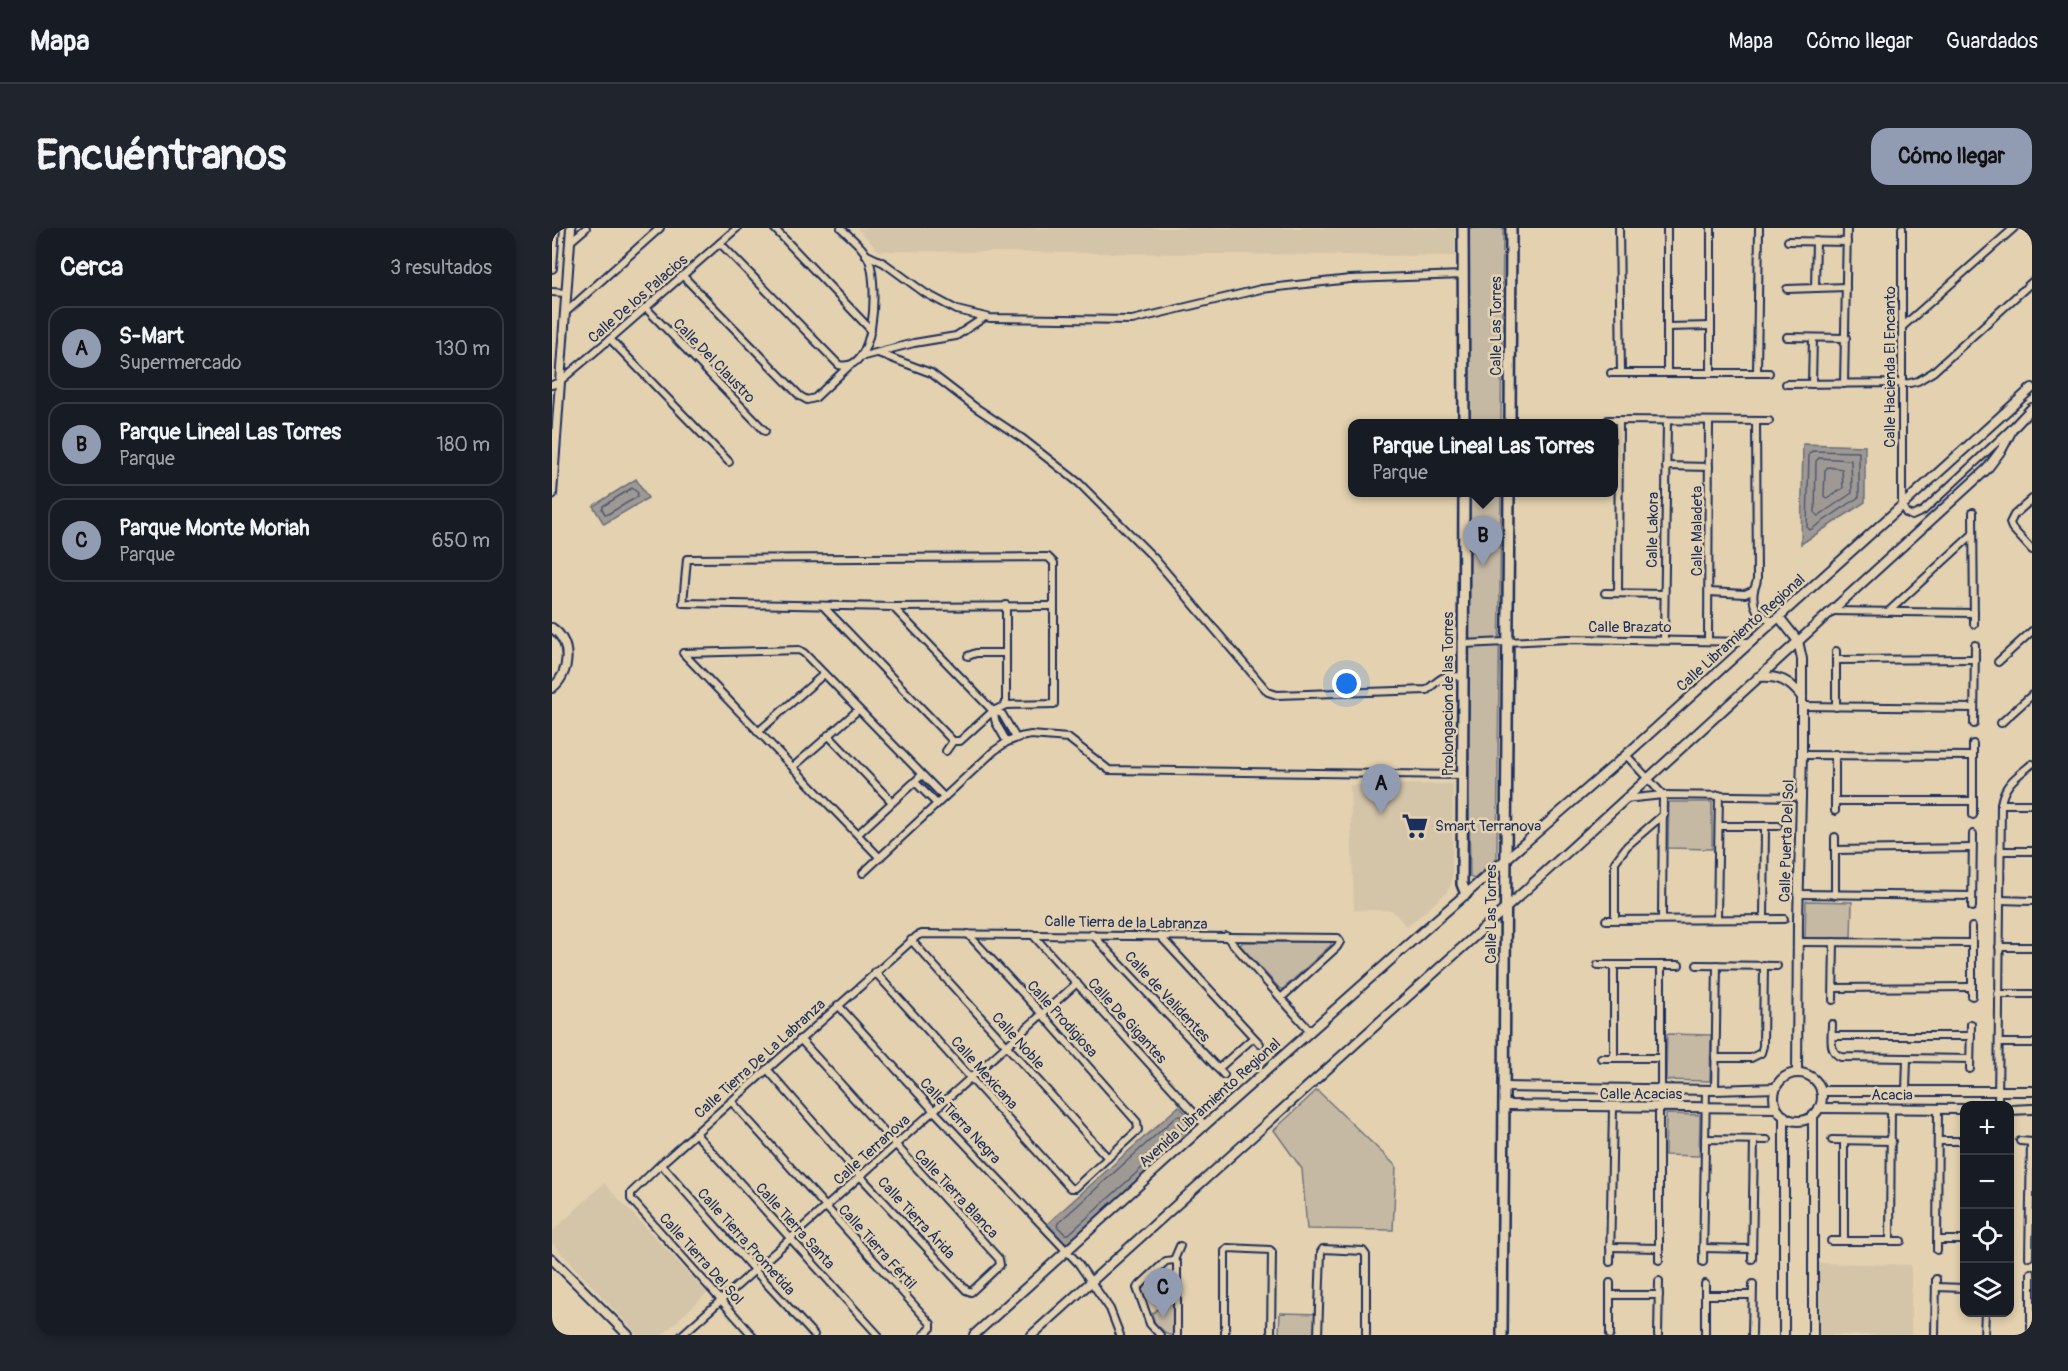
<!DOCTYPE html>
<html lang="es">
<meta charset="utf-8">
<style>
:root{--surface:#171b24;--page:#20242c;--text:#f1f3f6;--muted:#9ea1a6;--line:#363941;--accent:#919bb2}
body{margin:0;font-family:Pangolin,sans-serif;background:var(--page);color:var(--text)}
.controls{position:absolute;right:18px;bottom:18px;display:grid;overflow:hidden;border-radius:12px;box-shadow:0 3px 9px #0003}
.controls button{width:54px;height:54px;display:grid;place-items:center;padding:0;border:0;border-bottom:2px solid var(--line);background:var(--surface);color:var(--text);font:30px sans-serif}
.you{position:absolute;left:795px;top:456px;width:21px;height:21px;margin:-15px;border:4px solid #fff;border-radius:50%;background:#1a73e8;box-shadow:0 0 0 9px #1a73e833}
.badge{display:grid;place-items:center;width:39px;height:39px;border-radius:50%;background:var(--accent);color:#111;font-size:20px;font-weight:700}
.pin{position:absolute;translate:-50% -50px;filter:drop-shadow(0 2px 3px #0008)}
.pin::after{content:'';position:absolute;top:32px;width:21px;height:18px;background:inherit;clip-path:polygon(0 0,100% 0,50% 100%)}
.popup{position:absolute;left:796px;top:191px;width:270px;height:78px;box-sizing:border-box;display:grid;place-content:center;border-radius:12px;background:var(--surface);filter:drop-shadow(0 2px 4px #0005);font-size:20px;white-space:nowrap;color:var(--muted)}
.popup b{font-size:22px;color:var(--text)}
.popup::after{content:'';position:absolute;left:50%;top:100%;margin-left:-12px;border:12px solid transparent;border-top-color:var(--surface)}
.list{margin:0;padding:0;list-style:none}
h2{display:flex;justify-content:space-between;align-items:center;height:78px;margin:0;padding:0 24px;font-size:26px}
h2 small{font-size:20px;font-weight:400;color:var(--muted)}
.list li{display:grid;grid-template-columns:39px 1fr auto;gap:18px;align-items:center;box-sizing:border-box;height:84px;margin:0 12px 12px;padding:0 12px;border:2px solid var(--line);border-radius:18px}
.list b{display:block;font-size:22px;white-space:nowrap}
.list p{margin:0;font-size:20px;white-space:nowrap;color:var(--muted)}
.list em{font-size:20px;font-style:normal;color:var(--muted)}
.icon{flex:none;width:33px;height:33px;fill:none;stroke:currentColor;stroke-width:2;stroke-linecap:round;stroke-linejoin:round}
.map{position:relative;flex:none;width:1480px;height:1107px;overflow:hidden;border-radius:18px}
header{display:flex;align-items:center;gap:36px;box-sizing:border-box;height:84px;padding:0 30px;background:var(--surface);border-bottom:2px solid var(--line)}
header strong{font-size:28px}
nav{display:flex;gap:33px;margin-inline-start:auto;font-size:21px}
.intro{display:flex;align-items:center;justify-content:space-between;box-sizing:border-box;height:144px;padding:0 36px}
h1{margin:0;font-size:42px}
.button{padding:15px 27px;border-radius:18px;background:var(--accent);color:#111;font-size:21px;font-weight:700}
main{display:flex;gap:36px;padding:0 36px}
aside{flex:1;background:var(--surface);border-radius:18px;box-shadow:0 3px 9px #0003}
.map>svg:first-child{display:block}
.built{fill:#d4c5a9}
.green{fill:#c6b9a3;stroke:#707480;stroke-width:1.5}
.water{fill:#9f9994;stroke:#6a6f7e;stroke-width:1.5}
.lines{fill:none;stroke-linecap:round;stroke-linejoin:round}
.shore{stroke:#505974;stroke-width:1.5}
.minor-casing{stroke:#1b2f5e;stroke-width:10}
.tertiary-casing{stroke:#1b2f5e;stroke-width:12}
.secondary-casing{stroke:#1b2f5e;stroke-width:14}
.minor{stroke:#e3d1af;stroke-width:6}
.tertiary{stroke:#e3d1af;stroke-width:8}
.secondary{stroke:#e3d1af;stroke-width:9}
.labels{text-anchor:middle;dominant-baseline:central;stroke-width:5;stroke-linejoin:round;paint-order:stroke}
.street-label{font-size:15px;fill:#1b2f5e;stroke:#e3d1af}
.poi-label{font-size:15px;fill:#1b2f5e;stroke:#e3d1af;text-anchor:start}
</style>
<header>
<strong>Mapa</strong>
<nav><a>Mapa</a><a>Cómo llegar</a><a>Guardados</a></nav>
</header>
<div class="intro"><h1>Encuéntranos</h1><a class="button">Cómo llegar</a></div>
<main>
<aside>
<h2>Cerca<small>3 resultados</small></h2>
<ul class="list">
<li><span class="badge">A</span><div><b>S-Mart</b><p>Supermercado</p></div><em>130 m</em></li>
<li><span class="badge">B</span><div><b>Parque Lineal Las Torres</b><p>Parque</p></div><em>180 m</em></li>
<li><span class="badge">C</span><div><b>Parque Monte Moriah</b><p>Parque</p></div><em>650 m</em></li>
</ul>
</aside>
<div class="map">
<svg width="1480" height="1107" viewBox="0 0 1480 1107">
<rect width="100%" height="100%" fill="#e3d1af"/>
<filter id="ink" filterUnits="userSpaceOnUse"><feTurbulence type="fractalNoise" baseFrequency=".0167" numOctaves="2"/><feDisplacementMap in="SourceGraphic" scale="12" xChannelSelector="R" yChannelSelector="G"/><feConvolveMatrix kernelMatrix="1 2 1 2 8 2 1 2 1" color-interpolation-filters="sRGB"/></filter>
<g filter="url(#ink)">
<g class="built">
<polygon points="305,0 903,0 903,28 327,23"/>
<polygon points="901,556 900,654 895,664 855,699 840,682 802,682 798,557"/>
<polygon points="52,955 155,1065 110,1107 86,1107 0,1015 0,1004"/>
<polygon points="1266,1035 1359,1037 1359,1107 1266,1107"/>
</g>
<g class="green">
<polygon points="913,0 951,0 949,195 913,196"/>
<polygon points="913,265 949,265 945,630 922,651 918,649"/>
<polygon points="1117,574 1160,574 1160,621 1116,620"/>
<polygon points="1254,673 1300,674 1299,710 1253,710"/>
<polygon points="691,714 779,714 779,717 731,761 728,761 688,717"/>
<polygon points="1115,806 1159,807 1158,853 1114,852"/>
<polygon points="765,862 844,938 841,1002 755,1001 750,941 722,902"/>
<polygon points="1114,886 1148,887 1147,928 1113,927"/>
<polygon points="621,1067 621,1107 616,1107 603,1095 600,1086"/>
<polygon points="728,1085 769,1086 769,1107 727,1107"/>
</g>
<g class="water">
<polygon points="1251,216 1313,218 1313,274 1249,316"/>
<polygon points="84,251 96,270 52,296 41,278"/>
<polygon points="627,878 645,897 514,1017 495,996"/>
</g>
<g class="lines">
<g class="shore">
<polygon points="1260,223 1307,224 1307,269 1258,302 1255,299 1257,226"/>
<polygon points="1267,230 1299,232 1300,265 1266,288 1263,285 1264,233"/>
<polygon points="1276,239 1290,241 1291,260 1275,271 1272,268 1273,242"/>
<polygon points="80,260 86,265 85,269 56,286 53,286 50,281 51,278"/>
<polygon points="625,888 628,888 635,895 635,899 517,1006 513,1006 505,998 506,995"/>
</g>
<g class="minor-casing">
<g id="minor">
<polyline points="222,0 319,102"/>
<polyline points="1067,0 1069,144"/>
<polyline points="1159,0 1159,145"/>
<polyline points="1350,0 1350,277 1354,285 1360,288 1371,283 1459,201"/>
<polyline points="19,13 34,0"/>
<polyline points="1236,13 1295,14"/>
<path d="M168 15 287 137C325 146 325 57 318 35 314 21 299 10 289 0"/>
<polyline points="313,26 332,35 373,65 405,82 438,90 580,92 709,61 798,51 911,47"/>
<polyline points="131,48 248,168 255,172 263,170 297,138"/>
<polyline points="1263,60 1264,13"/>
<polyline points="1235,61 1294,59"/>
<polyline points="0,64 14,65"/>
<polyline points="94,80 213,203"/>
<polyline points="13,85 108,0"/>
<polyline points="1115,99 1159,98"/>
<polyline points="1350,99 1462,0"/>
<polyline points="1235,109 1294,110"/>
<polyline points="58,111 177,234"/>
<path d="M326 125 379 145 423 179 471 211 527 255 602 330 716 464 725 467 875 462C890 449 891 446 911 449"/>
<polyline points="308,129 362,115 404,108 433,89"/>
<polyline points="1059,145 1217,145"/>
<polyline points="1115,145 1115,0"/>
<polyline points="1205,145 1207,0"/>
<polyline points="1234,156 1358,155 1366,153 1381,144 1480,54"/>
<polyline points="1260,156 1261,110"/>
<polyline points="1292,156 1295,0"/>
<polyline points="0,157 7,154 58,111 185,0"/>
<polyline points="1056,192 1217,193"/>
<path d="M1204 193 1205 351C1205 355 1203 358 1202 362 1199 379 1207 389 1223 393"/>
<polyline points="1114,238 1157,239"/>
<polyline points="1480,271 1462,287 1458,295 1460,300 1480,322"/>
<polyline points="1421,284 1422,396"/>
<polyline points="1157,364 1193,366 1202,362"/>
<polyline points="1053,365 1112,366"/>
<polyline points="1066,365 1067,193"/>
<polyline points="271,378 401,513"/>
<polyline points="341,379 131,375 135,331 496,329 502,335 502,476 454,477 441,483 408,513 401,513 394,523"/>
<polyline points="1280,383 1422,385"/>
<polyline points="1336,384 1421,306"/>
<polyline points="1112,411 1115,194"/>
<polyline points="1156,412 1157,194"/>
<polyline points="911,416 1016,411 1200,414"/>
<polyline points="416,428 424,425 453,425"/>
<polyline points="1284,432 1423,431"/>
<polyline points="1446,434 1480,403"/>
<polyline points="454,477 454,377"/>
<polyline points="1250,478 1421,480"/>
<polyline points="1284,479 1284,423"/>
<polyline points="441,483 444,495 455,514"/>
<polyline points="1449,495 1480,467"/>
<polyline points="1422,496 1423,417"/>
<polyline points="206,504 272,446"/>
<polyline points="276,507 340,574"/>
<polyline points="464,510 450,486 441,483 341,379 501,378"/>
<polyline points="1421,516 1421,587"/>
<polyline points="1074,527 1111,567"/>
<polyline points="1250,527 1421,528"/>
<polyline points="241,539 306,482"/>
<polyline points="363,554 385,576"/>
<polyline points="1073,571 1111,567 1250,569"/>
<polyline points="1283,573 1421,573"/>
<polyline points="1449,576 1480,576"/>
<polyline points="1283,583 1283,526"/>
<polyline points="1167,598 1226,598"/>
<polyline points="306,606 370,547"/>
<polyline points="1283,609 1283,667"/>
<polyline points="1283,622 1420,620"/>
<polyline points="1449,623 1480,623"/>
<polyline points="328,630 131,425 247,422 252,425 392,569"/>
<polyline points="311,645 442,523 455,514 468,509 479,507 516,510 557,542 910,547"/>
<polyline points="1247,666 1420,668"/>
<polyline points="1448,672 1480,673"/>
<polyline points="1420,679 1421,606"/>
<polyline points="1165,690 1167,567"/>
<polyline points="1063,691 1063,634 1075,618 1112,586"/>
<polyline points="1110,691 1111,567"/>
<polyline points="1212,691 1213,598"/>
<polyline points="1054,692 1232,691"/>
<polyline points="1420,699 1420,768"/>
<polyline points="480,706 653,897"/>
<polyline points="540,706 672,847"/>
<polyline points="608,708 708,816"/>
<polyline points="674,708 758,803"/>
<polyline points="359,712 556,930"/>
<polyline points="1246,714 1420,715"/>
<polyline points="1447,719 1480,719"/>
<polyline points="1046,737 1127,737"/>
<polyline points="1062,737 1062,830"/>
<polyline points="1109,737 1109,861"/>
<polyline points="1145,737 1225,738"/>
<polyline points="323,744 518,960 523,960 586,902 585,894 490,786 416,706"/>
<polyline points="1282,760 1419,759"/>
<polyline points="1446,766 1480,766"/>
<polyline points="1281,772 1282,714"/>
<polyline points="286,777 382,883 526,1035 558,1081 568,1107"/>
<path d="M1280 796C1280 808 1276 824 1289 829L1418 831"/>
<polyline points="1280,808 1419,808"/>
<polyline points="1447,815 1480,815"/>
<polyline points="1049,830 1109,830"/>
<polyline points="1163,830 1199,830 1209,825 1211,818 1212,737"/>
<polyline points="215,841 308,948 414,1062 419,1064 448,1037 447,1031 248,811"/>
<polyline points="666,841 701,810"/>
<polyline points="1418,841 1419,796"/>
<polyline points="1163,862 1165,737"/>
<polyline points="1354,862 1355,831"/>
<polyline points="179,873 379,1096 379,1100 372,1107"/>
<path d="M1446 878 1449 576C1452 556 1465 548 1480 536"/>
<polyline points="143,905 326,1107"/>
<polyline points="1153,911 1215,912"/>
<polyline points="1280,912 1340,913"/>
<polyline points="1387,913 1412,913"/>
<polyline points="1468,913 1480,914"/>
<polyline points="109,936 203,1043 262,1107"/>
<polyline points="1338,1012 1339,880"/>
<polyline points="1386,1012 1412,1012"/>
<polyline points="1279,1013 1349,1013"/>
<polyline points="1292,1013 1292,913"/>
<polyline points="1058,1019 1107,1020"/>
<polyline points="1151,1020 1200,1021"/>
<polyline points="1385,1022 1386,880"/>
<polyline points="1477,1029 1479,914"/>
<polyline points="1200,1031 1202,912"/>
<polyline points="1107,1032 1107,880"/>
<polyline points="1058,1034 1061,880"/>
<polyline points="1151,1034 1154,861"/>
<polyline points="1058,1055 1058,1107"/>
<polyline points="1384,1059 1412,1060"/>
<polyline points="1058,1067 1107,1067"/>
<polyline points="1153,1067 1200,1067"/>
<polyline points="130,1107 525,755"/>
<polyline points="200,1107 79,971 79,965 109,936 365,708 370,706 786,710 788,714 785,719 729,770"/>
<polyline points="608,1107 598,1096 585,1060 614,1033 622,1032"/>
<polyline points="625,1107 625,1035 622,1032 628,1018"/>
<polyline points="673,1107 673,1023 676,1020 718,1022 720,1024 719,1107"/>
<polyline points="766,1107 769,1024 771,1021 811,1023 814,1027 814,1107"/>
<polyline points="1106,1107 1107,1053"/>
<polyline points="1153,1107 1153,1056"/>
<polyline points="1200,1107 1201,1056"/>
<polyline points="1383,1107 1384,1051"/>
<polyline points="1432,1107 1433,1084"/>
<polyline points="1479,1107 1479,1045"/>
</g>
</g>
<g class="tertiary-casing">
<g id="tertiary">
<polyline points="0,40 3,0"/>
<polyline points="0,266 19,0"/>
<polyline points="1227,389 1246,413 1250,431 1250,527 1246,692 1245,845"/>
<path d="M0 400C21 414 18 446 0 460"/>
<path d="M1206 449C1226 447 1238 453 1250 469"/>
<circle cx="1246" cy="869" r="24"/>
<polyline points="953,859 1163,862 1224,860"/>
<polyline points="1269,863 1480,863"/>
<polyline points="953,877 1225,880"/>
<polyline points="1267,880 1412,881"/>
<polyline points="1458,882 1480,881"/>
<polyline points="1261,888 1261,1107"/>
<polyline points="0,1031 76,1107"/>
<polyline points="422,1107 653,897 869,705 1074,527 1480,160"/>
<polyline points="480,1107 954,680 1435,241 1450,221 1461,200 1480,180"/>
<polyline points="1232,1107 1232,888"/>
</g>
</g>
<g class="secondary-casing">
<g id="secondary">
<polyline points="911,0 912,196"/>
<polyline points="958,196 959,0"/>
<polyline points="912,264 910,656 914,666"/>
<polyline points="950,1107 957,264"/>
</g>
</g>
<use href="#minor" class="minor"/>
<use href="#tertiary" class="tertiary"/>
<use href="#secondary" class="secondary"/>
</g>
</g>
<defs>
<g id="supermarket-bare" transform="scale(2.07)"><path d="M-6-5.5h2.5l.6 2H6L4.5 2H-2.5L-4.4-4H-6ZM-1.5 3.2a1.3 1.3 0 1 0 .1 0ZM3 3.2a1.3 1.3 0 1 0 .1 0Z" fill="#1b2f5e" stroke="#e3d1af" stroke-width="2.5" paint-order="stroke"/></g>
</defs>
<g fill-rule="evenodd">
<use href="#supermarket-bare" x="863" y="598"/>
</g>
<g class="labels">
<g class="street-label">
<text transform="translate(86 71) rotate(-41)">Calle De los Palacios</text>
<text transform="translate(944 98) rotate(-90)">Calle Las Torres</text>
<text transform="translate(162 133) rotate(46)">Calle Del Claustro</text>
<text transform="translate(1338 139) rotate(-90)">Calle Hacienda El Encanto</text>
<text transform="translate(1101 302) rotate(-89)">Calle Lakora</text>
<text transform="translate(1145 303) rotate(-90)">Calle Maladeta</text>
<text x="1078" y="399">Calle Brazato</text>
<text transform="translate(1189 405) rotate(-42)">Calle Libramiento Regional</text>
<text transform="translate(896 466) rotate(-90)">Prolongacion de las Torres</text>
<text transform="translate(1235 613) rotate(-88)">Calle Puerta Del Sol</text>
<text transform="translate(939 686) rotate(-90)">Calle Las Torres</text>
<text transform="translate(574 695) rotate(1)">Calle Tierra de la Labranza</text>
<text transform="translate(615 769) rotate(47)">Calle de Validentes</text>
<text transform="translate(510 791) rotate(48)">Calle Prodigiosa</text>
<text transform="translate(575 793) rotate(48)">Calle De Gigantes</text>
<text transform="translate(466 813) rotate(48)">Calle Noble</text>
<text transform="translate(208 831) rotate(-42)">Calle Tierra De La Labranza</text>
<text transform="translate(432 845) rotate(48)">Calle Mexicana</text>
<text x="1089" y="866">Calle Acacias</text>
<text x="1340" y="867">Acacia</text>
<text transform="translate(658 875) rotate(-42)">Avenida Libramiento Regional</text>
<text transform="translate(408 893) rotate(47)">Calle Tierra Negra</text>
<text transform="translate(320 922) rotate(-42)">Calle Terranova</text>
<text transform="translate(404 966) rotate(47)">Calle Tierra Blanca</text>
<text transform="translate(364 990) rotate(47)">Calle Tierra Árida</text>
<text transform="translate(243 998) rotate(48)">Calle Tierra Santa</text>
<text transform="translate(194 1014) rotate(48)">Calle Tierra Prometida</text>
<text transform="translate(325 1019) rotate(48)">Calle Tierra Fértil</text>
<text transform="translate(149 1031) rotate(48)">Calle Tierra Del Sol</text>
</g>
<g class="poi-label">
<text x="883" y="598">Smart Terranova</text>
</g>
</g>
</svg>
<div class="controls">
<button>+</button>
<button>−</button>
<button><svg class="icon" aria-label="locate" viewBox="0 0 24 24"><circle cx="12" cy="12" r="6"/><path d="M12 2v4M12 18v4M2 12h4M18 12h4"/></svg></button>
<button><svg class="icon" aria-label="layers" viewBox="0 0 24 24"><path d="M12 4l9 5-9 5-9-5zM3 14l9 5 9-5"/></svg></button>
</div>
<div class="you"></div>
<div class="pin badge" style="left:829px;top:586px">A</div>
<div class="pin badge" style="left:931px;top:338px">B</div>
<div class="popup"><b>Parque Lineal Las Torres</b>Parque</div>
<div class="pin badge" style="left:611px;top:1090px">C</div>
</div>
</main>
